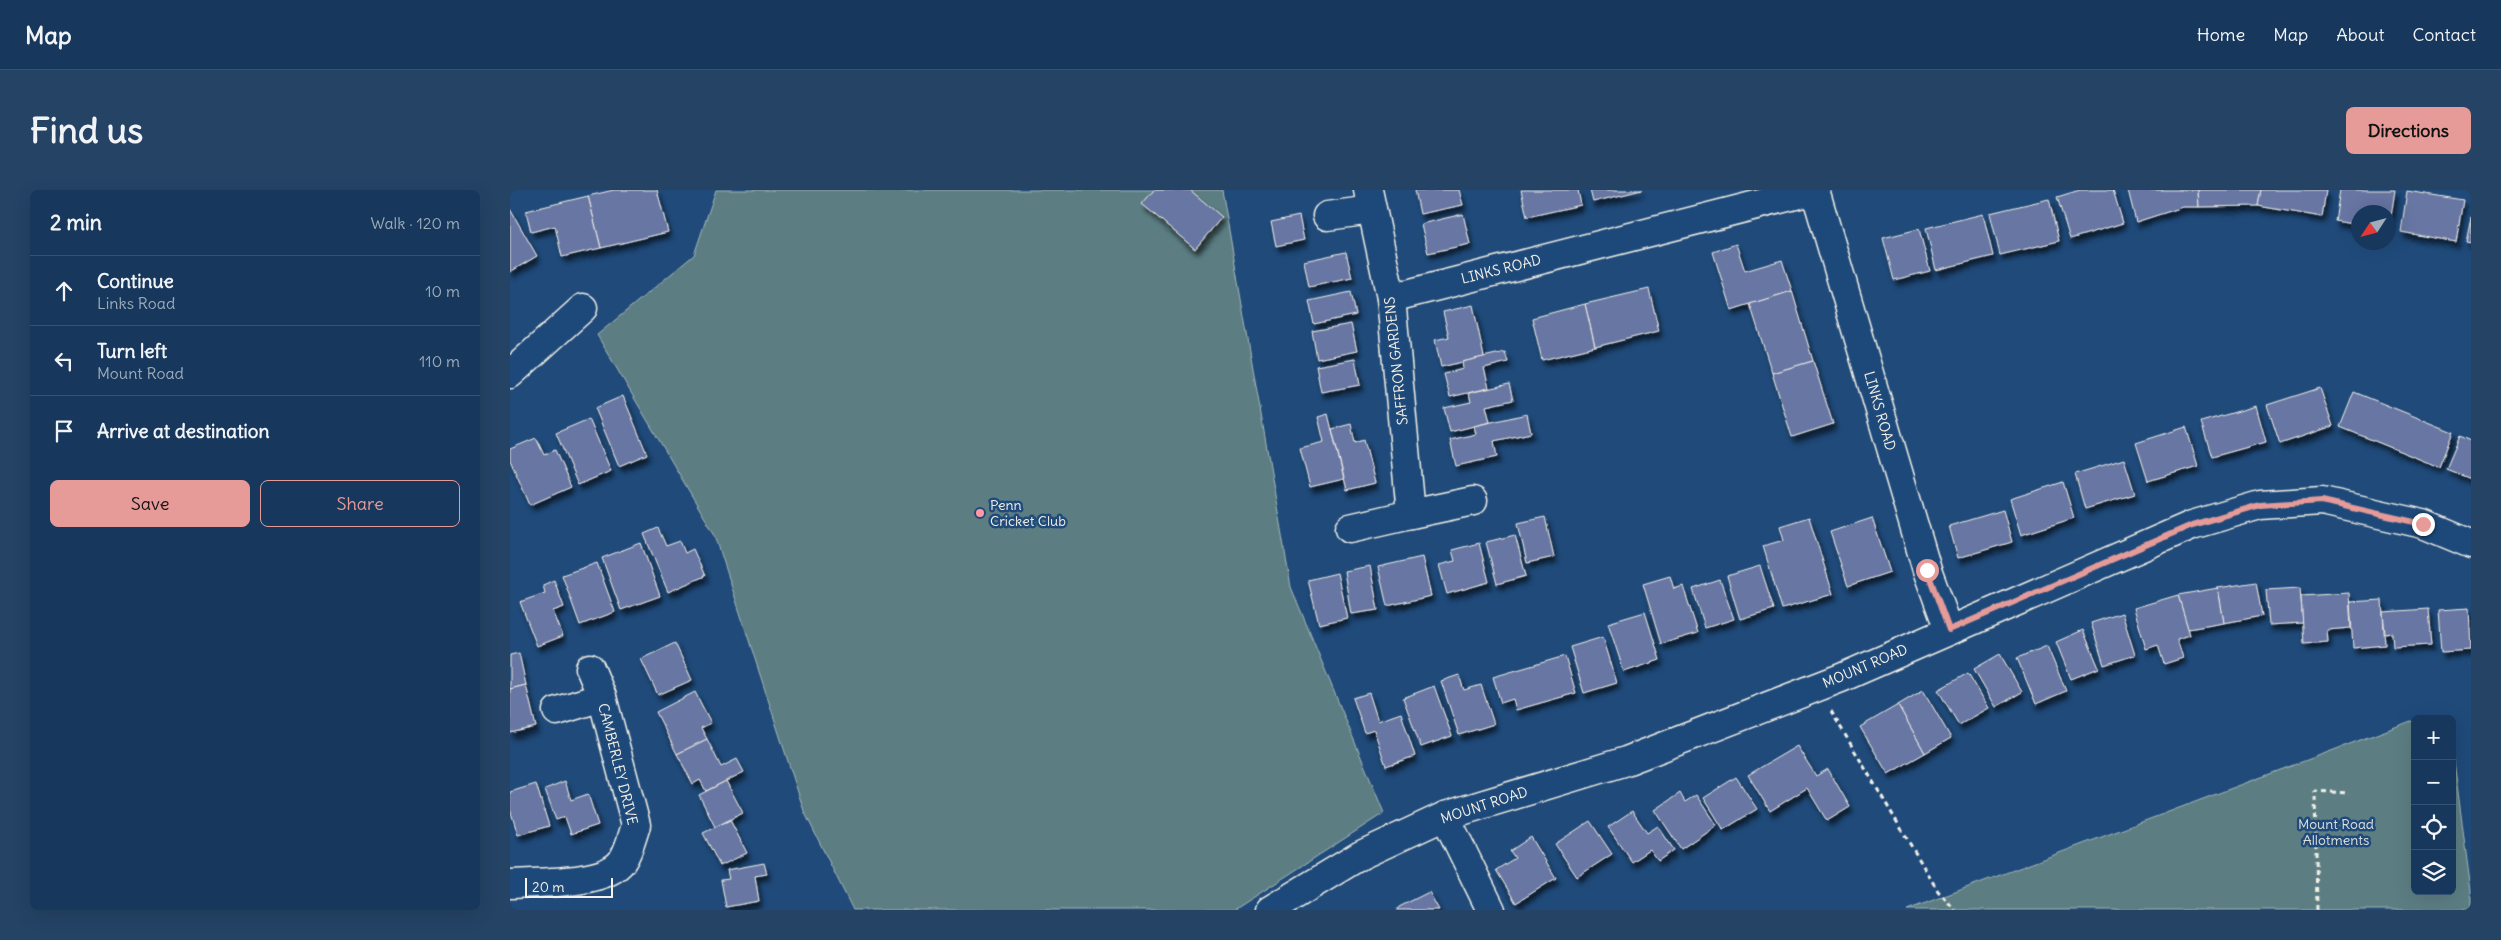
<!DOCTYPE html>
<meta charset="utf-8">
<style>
:root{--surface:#17385c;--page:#244365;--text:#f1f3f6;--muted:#9eacbb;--line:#365272;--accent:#e69b98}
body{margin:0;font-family:Delius,sans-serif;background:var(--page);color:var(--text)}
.controls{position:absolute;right:15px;bottom:15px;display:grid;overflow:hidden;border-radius:8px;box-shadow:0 5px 20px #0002}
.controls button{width:45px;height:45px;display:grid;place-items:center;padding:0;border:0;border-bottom:1px solid var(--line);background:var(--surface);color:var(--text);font:25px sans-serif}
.compass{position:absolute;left:1841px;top:15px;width:45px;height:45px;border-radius:50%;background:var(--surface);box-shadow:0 5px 20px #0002;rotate:234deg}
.scale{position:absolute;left:15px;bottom:12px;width:88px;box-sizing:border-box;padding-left:5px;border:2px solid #f4f1e8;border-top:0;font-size:14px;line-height:18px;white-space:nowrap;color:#f4f1e8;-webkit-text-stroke:4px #1f4a7a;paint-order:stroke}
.stop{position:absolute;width:15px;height:15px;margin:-11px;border:4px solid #e69b98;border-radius:50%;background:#fff}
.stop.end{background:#e69b98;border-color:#fff;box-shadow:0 1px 5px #0008}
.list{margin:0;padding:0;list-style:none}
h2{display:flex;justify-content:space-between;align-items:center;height:65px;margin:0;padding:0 20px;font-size:21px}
h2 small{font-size:16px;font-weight:400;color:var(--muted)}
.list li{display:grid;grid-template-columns:32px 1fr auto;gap:15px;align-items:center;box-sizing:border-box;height:70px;padding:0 20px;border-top:1px solid var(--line)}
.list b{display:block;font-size:19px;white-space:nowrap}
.list p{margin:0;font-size:16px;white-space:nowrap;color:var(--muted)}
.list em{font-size:16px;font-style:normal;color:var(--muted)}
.actions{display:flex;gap:10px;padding:15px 20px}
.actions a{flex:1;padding:11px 0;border:1px solid var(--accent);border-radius:8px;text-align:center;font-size:18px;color:var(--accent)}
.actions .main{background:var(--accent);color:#111}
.icon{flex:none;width:28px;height:28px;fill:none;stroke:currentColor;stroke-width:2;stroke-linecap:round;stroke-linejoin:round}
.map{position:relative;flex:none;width:1961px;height:720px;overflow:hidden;border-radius:8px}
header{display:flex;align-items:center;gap:30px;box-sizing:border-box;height:70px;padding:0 25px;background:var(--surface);border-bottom:1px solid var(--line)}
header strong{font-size:24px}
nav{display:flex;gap:28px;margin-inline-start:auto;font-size:18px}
.intro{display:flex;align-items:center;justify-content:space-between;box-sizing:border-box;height:120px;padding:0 30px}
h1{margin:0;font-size:35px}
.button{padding:12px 22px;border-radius:8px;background:var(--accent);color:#111;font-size:18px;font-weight:700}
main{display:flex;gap:30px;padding:0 30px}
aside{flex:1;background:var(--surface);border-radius:8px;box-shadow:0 5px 20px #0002}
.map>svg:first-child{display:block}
.green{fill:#5b7e83;stroke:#a8b8b6}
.building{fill:#6776a4;stroke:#f4f1e8;filter:url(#shadow)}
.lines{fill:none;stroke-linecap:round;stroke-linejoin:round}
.minor-casing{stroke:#f4f1e8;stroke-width:31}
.path{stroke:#f4f1e8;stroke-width:3;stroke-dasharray:5 4;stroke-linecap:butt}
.minor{stroke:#1f4a7a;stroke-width:28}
.route{stroke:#e69b98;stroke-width:6}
.poi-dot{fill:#ff9aa2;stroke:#1f4a7a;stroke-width:2}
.labels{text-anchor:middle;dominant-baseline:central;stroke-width:5;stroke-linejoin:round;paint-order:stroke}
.street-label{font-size:14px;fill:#f4f1e8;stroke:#1f4a7a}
.poi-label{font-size:14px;fill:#f4f1e8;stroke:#1f4a7a;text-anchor:start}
.park-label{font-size:14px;fill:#dde0d9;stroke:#1f4a7a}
</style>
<header>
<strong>Map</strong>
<nav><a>Home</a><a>Map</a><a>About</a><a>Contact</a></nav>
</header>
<div class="intro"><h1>Find us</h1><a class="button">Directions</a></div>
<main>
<aside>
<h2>2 min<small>Walk · 120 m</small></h2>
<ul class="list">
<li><svg class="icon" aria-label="ahead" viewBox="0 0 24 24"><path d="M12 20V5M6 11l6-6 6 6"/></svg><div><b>Continue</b><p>Links Road</p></div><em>10 m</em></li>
<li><svg class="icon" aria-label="left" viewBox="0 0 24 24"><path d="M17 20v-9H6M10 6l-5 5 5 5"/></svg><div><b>Turn left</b><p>Mount Road</p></div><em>110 m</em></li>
<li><svg class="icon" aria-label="arrive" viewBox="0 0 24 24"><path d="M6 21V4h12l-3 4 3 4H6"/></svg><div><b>Arrive at destination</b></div></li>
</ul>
<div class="actions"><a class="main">Save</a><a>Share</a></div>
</aside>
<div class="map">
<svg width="1961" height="720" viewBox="0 0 1961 720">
<defs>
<filter id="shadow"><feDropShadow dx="3" dy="5.5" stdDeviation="2.5" flood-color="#0009"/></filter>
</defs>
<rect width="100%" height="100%" fill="#1f4a7a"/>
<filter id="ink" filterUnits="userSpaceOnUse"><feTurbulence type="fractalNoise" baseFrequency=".02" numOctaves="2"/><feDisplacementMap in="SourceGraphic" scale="10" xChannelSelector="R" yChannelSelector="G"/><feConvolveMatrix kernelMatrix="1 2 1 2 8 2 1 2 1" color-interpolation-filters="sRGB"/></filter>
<g filter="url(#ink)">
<g class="green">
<polygon points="206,0 712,0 781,397 874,623 724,720 343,720 294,621 205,345 87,145 184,65"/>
<polygon points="1901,531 1905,533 1905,701 1942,701 1942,556 1961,701 1961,720 1397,720"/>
</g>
<g class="building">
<polygon points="104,0 147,0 158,42 91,58 78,6"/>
<polygon points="644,0 680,0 712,27 685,59 632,14"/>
<polygon points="905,0 949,0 953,15 910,24"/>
<polygon points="1011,0 1068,0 1071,15 1017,27"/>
<polygon points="1080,0 1132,0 1083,12"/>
<polygon points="1570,0 1603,0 1613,33 1560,49 1547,7"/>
<polygon points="1618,0 1688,0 1689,17 1673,17 1626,32"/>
<polygon points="1688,0 1751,0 1748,16 1689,17"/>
<polygon points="1751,0 1816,0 1812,27 1748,16"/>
<polygon points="1830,0 1885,0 1879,40 1878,22 1848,22 1848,35 1825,31"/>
<polygon points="1897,1 1953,10 1946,52 1891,42"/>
<polygon points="78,6 91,58 52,67 45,36 21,42 16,21"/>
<polygon points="1539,9 1549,51 1490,65 1480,23"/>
<polygon points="0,19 27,66 0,82"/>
<polygon points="953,24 960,54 918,63 911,34"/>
<polygon points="1473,24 1483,66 1426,80 1416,38"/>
<polygon points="789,26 794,50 766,56 761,32"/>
<polygon points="1961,27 1961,52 1956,51"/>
<polygon points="1409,39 1420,81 1384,90 1373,48"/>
<polygon points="1226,54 1235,81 1272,70 1282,101 1221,120 1203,62"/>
<polygon points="836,62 842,88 799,97 794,71"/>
<polygon points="1139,99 1149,141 1085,157 1075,114"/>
<polygon points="1282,101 1303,171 1262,183 1240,114"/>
<polygon points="841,102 846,125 804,134 799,111"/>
<polygon points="1075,114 1085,157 1032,170 1022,128"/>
<polygon points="963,115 974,167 931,177 925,150 939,147 933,122"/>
<polygon points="841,134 847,161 807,169 802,141"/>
<polygon points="995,162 998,172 974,178 979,198 940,207 934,184 953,179 952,172"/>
<polygon points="845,169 850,195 811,202 806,176"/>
<polygon points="1303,171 1323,234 1282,247 1262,183"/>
<polygon points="999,194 1003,210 976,216 980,232 940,242 934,218 961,212 959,203"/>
<polygon points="1810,198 1823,236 1770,254 1757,215"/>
<polygon points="1844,202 1943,242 1929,277 1830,237"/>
<polygon points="113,206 137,264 109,276 85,218"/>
<polygon points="1746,216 1756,252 1702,267 1691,232"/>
<polygon points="818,224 834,289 800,297 790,258 814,252 808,227"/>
<polygon points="1017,224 1021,243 984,251 987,267 946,276 940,250 966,244 964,236"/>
<polygon points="79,229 101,281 68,295 46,243"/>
<polygon points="841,234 845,253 854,250 865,293 837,300 822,239"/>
<polygon points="1676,237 1688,276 1638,291 1626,253"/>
<polygon points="1950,246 1961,251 1961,289 1936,279"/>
<polygon points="26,248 34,265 45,260 61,297 20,315 0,270 0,259"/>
<polygon points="1614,269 1625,304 1575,319 1565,284"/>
<polygon points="1553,292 1564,328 1511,345 1500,309"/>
<polygon points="1493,320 1502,352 1448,368 1439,336"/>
<polygon points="1035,327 1044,367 1017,373 1008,333"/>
<polygon points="1299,327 1323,404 1272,419 1253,356 1274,350 1270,336"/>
<polygon points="1362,328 1380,382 1338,396 1320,342"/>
<polygon points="148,338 156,356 170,351 175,363 183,359 195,386 158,402 134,344"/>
<polygon points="1005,345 1016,386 987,394 976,352"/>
<polygon points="131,353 150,406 111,420 92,368"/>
<polygon points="969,353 979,392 937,404 929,375 945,371 942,360"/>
<polygon points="912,367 921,406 877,416 868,377"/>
<polygon points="87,373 105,422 70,435 52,385"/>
<polygon points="860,376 868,420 841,424 834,381"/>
<polygon points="1250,376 1264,419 1230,429 1217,386"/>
<polygon points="827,383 837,428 809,434 798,390"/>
<polygon points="1160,386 1164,399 1173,396 1188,443 1151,454 1133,394"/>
<polygon points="44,390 54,417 43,421 53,446 27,456 10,412 35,403 33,395"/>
<polygon points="1210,390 1224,429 1195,438 1183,399"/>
<polygon points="1746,392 1752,426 1714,433 1708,398"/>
<polygon points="1708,398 1714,433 1678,439 1668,405"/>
<polygon points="1790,398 1793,433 1759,435 1756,400"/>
<polygon points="1839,403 1841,438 1817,440 1818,452 1794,454 1791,406"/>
<polygon points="1668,405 1680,445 1667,449 1673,468 1654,474 1648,455 1636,459 1624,418"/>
<polygon points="1872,410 1875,455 1843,458 1840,412"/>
<polygon points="1959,418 1961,460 1931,462 1928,420"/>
<polygon points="1918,419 1921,455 1883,457 1882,443 1875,444 1873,422"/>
<polygon points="1135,422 1150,470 1114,482 1098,433"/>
<polygon points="1612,423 1625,465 1594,475 1581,433"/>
<polygon points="1573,440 1589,478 1561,489 1546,452"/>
<polygon points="1093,447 1107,493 1074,503 1060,457"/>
<polygon points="165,453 182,490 148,505 131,469"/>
<polygon points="1537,456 1556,501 1526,514 1507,468"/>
<polygon points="9,463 16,495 0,499 0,465"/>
<polygon points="1490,464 1512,502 1486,517 1464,479"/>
<polygon points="1055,466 1066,503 1006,520 1003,509 991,513 983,487"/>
<polygon points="1458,483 1479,518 1449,535 1428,500"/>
<polygon points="949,485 954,500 971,495 984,534 949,545 931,491"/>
<polygon points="16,495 26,537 0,543 0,499"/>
<polygon points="924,496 942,546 911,557 893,508"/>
<polygon points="1413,500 1441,548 1415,563 1388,515"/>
<polygon points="185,502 201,533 191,538 197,549 167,564 146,522"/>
<polygon points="859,503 868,531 891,523 905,566 876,576 864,540 855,543 843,508"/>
<polygon points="1388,515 1415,563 1378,584 1350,537"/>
<polygon points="197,549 211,577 227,569 234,582 196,601 190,590 183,594 167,564"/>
<polygon points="1287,556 1306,586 1318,579 1340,617 1317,631 1297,598 1260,621 1238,585"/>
<polygon points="1226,587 1247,619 1213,640 1193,608"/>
<polygon points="55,591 61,610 78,604 88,635 61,644 55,627 46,630 35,599"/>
<polygon points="216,591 233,623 205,637 189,605"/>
<polygon points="26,594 39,636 8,645 0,619 0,602"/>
<polygon points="1170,603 1175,612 1186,605 1206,635 1171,659 1145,620"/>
<polygon points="1122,621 1137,643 1148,636 1164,660 1148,671 1140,660 1122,672 1098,637"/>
<polygon points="220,630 237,663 210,676 193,643"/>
<polygon points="1080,631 1102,664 1067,687 1045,654"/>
<polygon points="1021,647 1046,688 1006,713 986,680 1005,668 1000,661"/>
<polygon points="254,673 257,684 245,686 249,711 216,717 211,690 219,689 217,680"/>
<polygon points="919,702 929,720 887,720 889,717"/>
</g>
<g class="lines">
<g class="minor-casing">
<g id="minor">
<polyline points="1305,0 1417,380 1439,440"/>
<polyline points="817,26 862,20"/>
<polyline points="881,108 1305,0"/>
<polyline points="0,184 73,118"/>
<polyline points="901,324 963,311"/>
<polyline points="840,338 901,324 881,108 858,0"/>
<polyline points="47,521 92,507"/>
<polyline points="935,626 981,720"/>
<path d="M0 694C27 692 95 695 112 671 119 661 122 647 126 635L92 507 80 478"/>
<polyline points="760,720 851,665 935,626 1116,571 1331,488 1682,335 1750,315 1812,311 1913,334 1961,354"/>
</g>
</g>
<g class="path">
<polyline points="1321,521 1428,701 1445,720"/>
<polyline points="1807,720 1805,601 1839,603"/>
</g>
<use href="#minor" class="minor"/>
</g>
</g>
<g class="lines" filter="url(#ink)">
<polyline class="route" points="1417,380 1439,440 1682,335 1750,315 1812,311 1913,334"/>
</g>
<circle class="poi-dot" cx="470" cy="323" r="5"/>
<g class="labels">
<g class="street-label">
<text transform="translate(991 79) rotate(-14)">LINKS ROAD</text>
<text transform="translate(886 171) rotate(-96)">SAFFRON GARDENS</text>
<text transform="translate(1370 221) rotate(74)">LINKS ROAD</text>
<text transform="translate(1355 476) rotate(-23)">MOUNT ROAD</text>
<text transform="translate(108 574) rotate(76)">CAMBERLEY DRIVE</text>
<text transform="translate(974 615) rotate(-18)">MOUNT ROAD</text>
</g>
<g class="poi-label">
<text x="480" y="315">Penn<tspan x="480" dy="16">Cricket Club</tspan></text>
</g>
<g class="park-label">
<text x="1826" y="634">Mount Road<tspan x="1826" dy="16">Allotments</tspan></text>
</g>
</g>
</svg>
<div class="controls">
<button>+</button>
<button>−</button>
<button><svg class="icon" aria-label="locate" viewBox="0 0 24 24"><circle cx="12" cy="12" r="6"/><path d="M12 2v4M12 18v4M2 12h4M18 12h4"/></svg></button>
<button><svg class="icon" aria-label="layers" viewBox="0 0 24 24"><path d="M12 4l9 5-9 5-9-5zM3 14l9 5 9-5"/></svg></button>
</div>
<svg class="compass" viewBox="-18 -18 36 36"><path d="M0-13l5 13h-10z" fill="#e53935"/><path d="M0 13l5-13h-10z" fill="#9eacbb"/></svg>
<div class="scale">20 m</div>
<div class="stop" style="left:1417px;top:380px"></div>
<div class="stop end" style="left:1913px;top:334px"></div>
</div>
</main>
